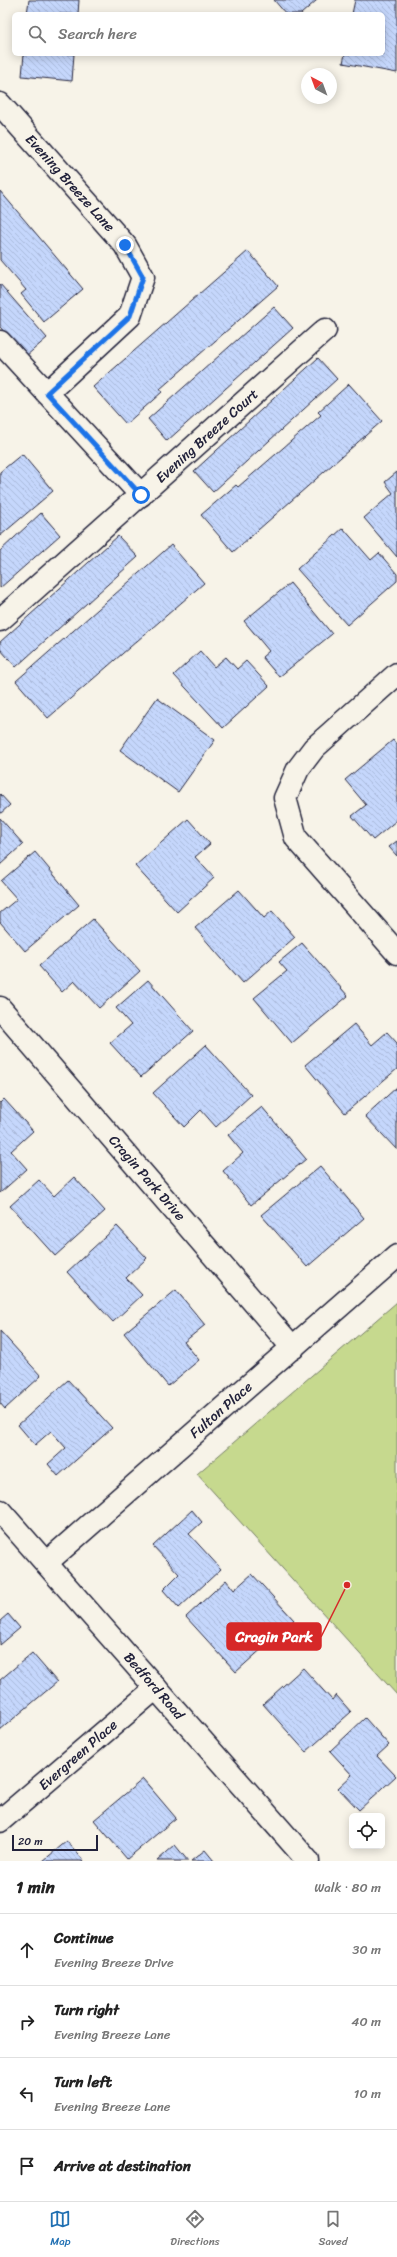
<!DOCTYPE html>
<meta charset="utf-8">
<style>
:root{--surface:#fff;--page:#f2f2f2;--text:#222;--muted:#767676;--line:#e0e0e0;--accent:#1f6fb2}
body{margin:0;font-family:Sriracha,sans-serif;background:var(--page);color:var(--text)}
.controls{position:absolute;right:12px;bottom:12px;display:grid;overflow:hidden;border-radius:6px;box-shadow:0 2px 10px #0003}
.controls button{width:36px;height:36px;display:grid;place-items:center;padding:0;border:0;border-bottom:1px solid var(--line);background:var(--surface);color:var(--text);font:20px sans-serif}
.compass{position:absolute;left:301px;top:68px;width:36px;height:36px;border-radius:50%;background:var(--surface);box-shadow:0 2px 10px #0003;rotate:319deg}
.scale{position:absolute;left:12px;bottom:10px;width:86px;box-sizing:border-box;padding-left:4px;border:2px solid #22223b;border-top:0;font-size:11px;line-height:14px;white-space:nowrap;color:#22223b;-webkit-text-stroke:3px #f7f3e8;paint-order:stroke}
.stop{position:absolute;width:12px;height:12px;margin:-9px;border:3px solid #1a73e8;border-radius:50%;background:#fff}
.stop.end{background:#1a73e8;border-color:#fff;box-shadow:0 1px 4px #0008}
.list{margin:0;padding:0;list-style:none}
h2{display:flex;justify-content:space-between;align-items:center;height:52px;margin:0;padding:0 16px;font-size:17px}
h2 small{font-size:13px;font-weight:400;color:var(--muted)}
.list li{display:grid;grid-template-columns:26px 1fr auto;gap:12px;align-items:center;box-sizing:border-box;height:72px;padding:0 16px;border-top:1px solid var(--line)}
.list b{display:block;font-size:15px;white-space:nowrap}
.list p{margin:0;font-size:13px;white-space:nowrap;color:var(--muted)}
.list em{font-size:13px;font-style:normal;color:var(--muted)}
.icon{flex:none;width:22px;height:22px;fill:none;stroke:currentColor;stroke-width:2;stroke-linecap:round;stroke-linejoin:round}
.map{position:relative;flex:none;width:397px;height:1861px;overflow:hidden}
.search{position:absolute;background:var(--surface);box-shadow:0 2px 10px #0003;left:12px;right:12px;top:12px;height:44px;display:flex;align-items:center;gap:10px;box-sizing:border-box;padding:0 14px;border-radius:6px;color:var(--muted);font-size:15px}
.sheet{height:340px;background:var(--surface)}
nav{display:flex;justify-content:space-around;align-items:center;box-sizing:border-box;height:56px;border-top:1px solid var(--line);background:var(--surface);font-size:11px;color:var(--muted)}
nav a{display:grid;justify-items:center;gap:2px}
nav .on{color:var(--accent)}
.map>svg:first-child{display:block}
.park{fill:#c6d98e;stroke:#747e64}
.building{fill:url(#building-back-hatch);stroke:#22223b}
.lines{fill:none;stroke-linecap:round;stroke-linejoin:round}
.street-casing{stroke:#22223b;stroke-width:25}
.street{stroke:#f7f3e8;stroke-width:22}
.route{stroke:#1a73e8;stroke-width:5}
.labels{text-anchor:middle;dominant-baseline:central;stroke-width:3;stroke-linejoin:round;paint-order:stroke}
.street-label{font-size:14px;fill:#22223b;stroke:#f7f3e8}
.leader{fill:none;stroke:#d62828;stroke-width:1.5}
.callout-dot{fill:#d62828;stroke:#f7f3e8;stroke-width:1.5}
.callout{fill:#d62828;stroke:#d62828;stroke-width:1.5}
.callout-label{font-size:15px;text-anchor:middle;font-weight:bold;fill:#fff}
</style>
<div class="map">
<svg width="397" height="1861" viewBox="0 0 397 1861">
<defs>
<pattern id="building-back-hatch" width="6" height="6" patternUnits="userSpaceOnUse"><rect width="6" height="6" fill="#c5d7fc"/><path d="M-1 5l2 2M0 0l6 6M5-1l2 2" fill="none" stroke="#a9b8d9"/></pattern>
</defs>
<rect width="100%" height="100%" fill="#f7f3e8"/>
<filter id="ink" filterUnits="userSpaceOnUse"><feTurbulence type="fractalNoise" baseFrequency=".025" numOctaves="2"/><feDisplacementMap in="SourceGraphic" scale="8" xChannelSelector="R" yChannelSelector="G"/><feConvolveMatrix kernelMatrix="1 2 1 2 8 2 1 2 1" color-interpolation-filters="sRGB"/></filter>
<g filter="url(#ink)">
<polygon class="park" points="397,1302 397,1695 197,1474"/>
<g class="building">
<polygon points="29,0 79,0 78,14 27,14"/>
<polygon points="274,0 317,0 301,14 286,14"/>
<polygon points="355,0 397,0 397,73 343,63 345,54 383,54 383,14 352,14"/>
<polygon points="24,54 74,54 72,81 22,76"/>
<polygon points="0,191 83,289 44,322 21,294 26,290 0,260"/>
<polygon points="248,251 278,286 160,389 162,392 126,424 93,387"/>
<polygon points="0,284 47,338 26,356 0,327"/>
<polygon points="274,307 293,328 167,441 148,419"/>
<polygon points="318,358 337,379 213,492 194,471"/>
<polygon points="349,384 382,421 233,552 201,515 236,485 238,487 321,415 318,412"/>
<polygon points="22,454 53,491 0,536 0,472"/>
<polygon points="397,472 397,557 364,518 393,493 385,482"/>
<polygon points="41,513 60,535 0,588 0,551"/>
<polygon points="343,528 371,560 379,553 397,574 397,581 347,625 297,569"/>
<polygon points="118,536 138,557 16,667 0,649 0,642"/>
<polygon points="171,545 204,583 48,718 16,681"/>
<polygon points="290,583 332,634 279,677 262,657 269,651 244,621"/>
<polygon points="200,651 214,667 226,657 237,669 246,661 269,686 223,728 174,675"/>
<polygon points="157,698 215,740 178,792 120,750"/>
<polygon points="393,740 397,745 397,820 373,840 352,816 366,805 345,780"/>
<polygon points="0,794 10,805 0,814"/>
<polygon points="0,818 23,844 0,865"/>
<polygon points="188,819 210,844 195,857 214,878 177,912 135,866"/>
<polygon points="397,841 397,856 389,847"/>
<polygon points="35,852 79,905 25,951 0,922 0,913 17,899 1,881"/>
<polygon points="239,890 264,918 272,911 295,937 243,983 195,928"/>
<polygon points="93,919 140,971 99,1008 74,981 62,992 39,966"/>
<polygon points="302,943 348,996 292,1043 254,998 287,971 279,962"/>
<polygon points="148,980 193,1031 141,1077 110,1043 131,1025 116,1008"/>
<polygon points="354,1024 372,1045 387,1032 397,1043 397,1069 345,1113 305,1065"/>
<polygon points="206,1045 251,1095 216,1127 201,1110 184,1127 153,1093"/>
<polygon points="397,1087 397,1150 365,1116"/>
<polygon points="4,1099 33,1131 11,1151 27,1169 0,1193 0,1103"/>
<polygon points="262,1107 306,1159 251,1205 223,1171 243,1153 228,1135"/>
<polygon points="320,1166 364,1218 307,1267 261,1215"/>
<polygon points="74,1177 105,1211 55,1256 10,1206 39,1180 54,1196"/>
<polygon points="117,1226 147,1258 126,1278 142,1295 113,1322 67,1272"/>
<polygon points="176,1290 205,1325 184,1342 199,1360 168,1386 124,1333"/>
<polygon points="0,1331 41,1376 5,1409 0,1403"/>
<polygon points="68,1380 112,1428 58,1476 48,1464 66,1448 51,1431 35,1445 18,1425"/>
<polygon points="192,1510 202,1522 189,1534 221,1569 179,1608 163,1590 179,1574 153,1546"/>
<polygon points="252,1574 294,1620 236,1672 186,1617 226,1580 234,1590"/>
<polygon points="8,1614 20,1628 0,1645 0,1621"/>
<polygon points="32,1653 57,1682 0,1730 0,1680"/>
<polygon points="303,1668 332,1700 336,1695 351,1712 306,1752 263,1704"/>
<polygon points="365,1718 389,1745 377,1756 396,1776 359,1810 338,1788 352,1775 330,1751"/>
<polygon points="143,1779 176,1818 127,1859 94,1820"/>
<polygon points="67,1841 84,1861 43,1861"/>
<polygon points="175,1845 188,1861 157,1861"/>
<polygon points="205,1850 214,1861 191,1861"/>
</g>
<g class="lines">
<g class="street-casing">
<g id="street">
<polyline points="0,104 125,245 143,277 130,316 47,393"/>
<polyline points="0,342 141,495"/>
<polyline points="0,620 325,330"/>
<polyline points="397,674 314,748 298,769 285,798 296,838 397,953"/>
<polyline points="0,1008 293,1348"/>
<polyline points="0,1511 308,1861"/>
<polyline points="46,1563 397,1256"/>
<polyline points="0,1821 156,1688"/>
</g>
</g>
<use href="#street" class="street"/>
</g>
</g>
<g class="lines" filter="url(#ink)">
<polyline class="route" points="125,245 143,277 130,316 47,393 141,495"/>
</g>
<g class="labels">
<g class="street-label">
<text transform="translate(70 183) rotate(48)">Evening Breeze Lane</text>
<text transform="translate(207 436) rotate(-42)">Evening Breeze Court</text>
<text transform="translate(147 1178) rotate(49)">Cragin Park Drive</text>
<text transform="translate(221 1410) rotate(-41)">Fulton Place</text>
<text transform="translate(154 1686) rotate(49)">Bedford Road</text>
<text transform="translate(78 1755) rotate(-41)">Evergreen Place</text>
</g>
</g>
<path class="leader" d="M347 1585L321 1637"/>
<circle class="callout-dot" cx="347" cy="1585" r="4"/>
<rect class="callout" x="227" y="1623" width="94" height="27" rx="4"/>
<g class="callout-label">
<text x="274" y="1642">Cragin Park</text>
</g>
</svg>
<div class="controls">
<button><svg class="icon" aria-label="locate" viewBox="0 0 24 24"><circle cx="12" cy="12" r="6"/><path d="M12 2v4M12 18v4M2 12h4M18 12h4"/></svg></button>
</div>
<svg class="compass" viewBox="-18 -18 36 36"><path d="M0-13l5 13h-10z" fill="#e53935"/><path d="M0 13l5-13h-10z" fill="#767676"/></svg>
<div class="scale">20 m</div>
<div class="stop" style="left:141px;top:495px"></div>
<div class="stop end" style="left:125px;top:245px"></div>
<div class="search"><svg class="icon" aria-label="search" viewBox="0 0 24 24"><circle cx="10" cy="10" r="6"/><path d="M15 15l6 6"/></svg>Search here</div>
</div>
<section class="sheet">
<h2>1 min<small>Walk · 80 m</small></h2>
<ul class="list">
<li><svg class="icon" aria-label="ahead" viewBox="0 0 24 24"><path d="M12 20V5M6 11l6-6 6 6"/></svg><div><b>Continue</b><p>Evening Breeze Drive</p></div><em>30 m</em></li>
<li><svg class="icon" aria-label="right" viewBox="0 0 24 24"><path d="M7 20v-9h11M14 6l5 5-5 5"/></svg><div><b>Turn right</b><p>Evening Breeze Lane</p></div><em>40 m</em></li>
<li><svg class="icon" aria-label="left" viewBox="0 0 24 24"><path d="M17 20v-9H6M10 6l-5 5 5 5"/></svg><div><b>Turn left</b><p>Evening Breeze Lane</p></div><em>10 m</em></li>
<li><svg class="icon" aria-label="arrive" viewBox="0 0 24 24"><path d="M6 21V4h12l-3 4 3 4H6"/></svg><div><b>Arrive at destination</b></div></li>
</ul>
</section>
<nav>
<a class="on"><svg class="icon" aria-label="map" viewBox="0 0 24 24"><path d="M3 6l6-2 6 2 6-2v14l-6 2-6-2-6 2zM9 4v14M15 6v14"/></svg>Map</a>
<a><svg class="icon" aria-label="directions" viewBox="0 0 24 24"><path d="M12 3l9 9-9 9-9-9zM9 14v-3h6M13 9l2 2-2 2"/></svg>Directions</a>
<a><svg class="icon" aria-label="saved" viewBox="0 0 24 24"><path d="M7 4h10v16l-5-4-5 4z"/></svg>Saved</a>
</nav>
